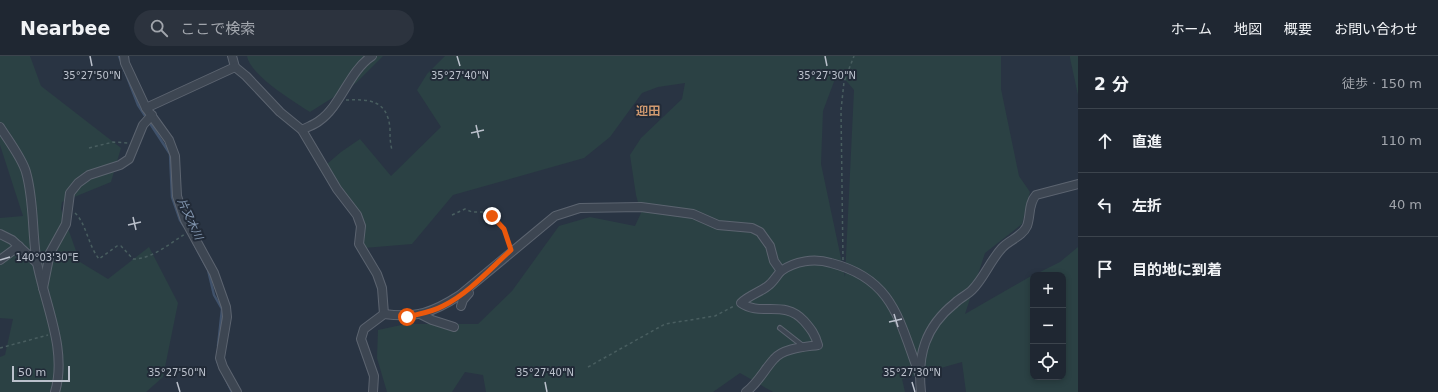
<!DOCTYPE html>
<html lang="ja">
<meta charset="utf-8">
<style>
:root{--surface:#1f2732;--page:#2c333e;--text:#f1f3f6;--muted:#a1a5ac;--line:#3c444d}
body{margin:0;font-family:"DejaVu Sans","Noto Sans JP",sans-serif;background:var(--page);color:var(--text)}
.controls{position:absolute;right:12px;bottom:12px;display:grid;overflow:hidden;border-radius:8px;box-shadow:0 2px 6px #0003}
.controls button{width:36px;height:36px;display:grid;place-items:center;padding:0;border:0;border-bottom:1px solid var(--line);background:var(--surface);color:var(--text);font:20px sans-serif}
.scale{position:absolute;left:12px;bottom:10px;width:58px;box-sizing:border-box;padding-left:4px;border:2px solid #bbc1cc;border-top:0;font-size:11px;line-height:14px;white-space:nowrap;color:#bbc1cc;-webkit-text-stroke:3px #222b38;paint-order:stroke}
.stop{position:absolute;width:12px;height:12px;margin:-9px;border:3px solid #ea580c;border-radius:50%;background:#fff}
.stop.end{background:#ea580c;border-color:#fff;box-shadow:0 1px 4px #0008}
.list{margin:0;padding:0;list-style:none}
h2{display:flex;justify-content:space-between;align-items:center;height:52px;margin:0;padding:0 16px;font-size:17px}
h2 small{font-size:13px;font-weight:400;color:var(--muted)}
.list li{display:grid;grid-template-columns:26px 1fr auto;gap:12px;align-items:center;box-sizing:border-box;height:64px;padding:0 16px;border-top:1px solid var(--line)}
.list b{display:block;font-size:15px;white-space:nowrap}
.list em{font-size:13px;font-style:normal;color:var(--muted)}
.icon{flex:none;width:22px;height:22px;fill:none;stroke:currentColor;stroke-width:2;stroke-linecap:round;stroke-linejoin:round}
.map{position:relative;flex:none;width:1078px;height:336px;overflow:hidden}
header{display:flex;align-items:center;gap:24px;box-sizing:border-box;height:56px;padding:0 20px;background:var(--surface);border-bottom:1px solid var(--line)}
header strong{font-size:19px}
nav{display:flex;gap:22px;margin-inline-start:auto;font-size:14px}
.search{width:280px;height:36px;background:var(--page);display:flex;align-items:center;gap:10px;box-sizing:border-box;padding:0 14px;border-radius:22px;color:var(--muted);font-size:15px}
main{display:flex}
aside{flex:1;background:var(--surface)}
.map>svg:first-child{display:block}
.green{fill:#2b4144;fill-rule:evenodd}
.lines{fill:none;stroke-linecap:round;stroke-linejoin:round}
.stream{stroke:#40526b;stroke-width:2.5}
.service-casing{stroke:#5c6470;stroke-width:6}
.minor-casing{stroke:#5c6470;stroke-width:10}
.path{stroke:#495e60;stroke-width:1.5;stroke-dasharray:3 3;stroke-linecap:butt}
.service{stroke:#3d4652;stroke-width:4}
.minor{stroke:#3d4652;stroke-width:8}
.route{stroke:#ea580c;stroke-width:5}
.ticks{fill:none;stroke:#bbc1cc;stroke-width:1.5}
.labels{text-anchor:middle;dominant-baseline:central;stroke-width:4;stroke-linejoin:round;paint-order:stroke}
.water-label{font-size:11px;font-style:italic;fill:#8498b2;stroke:#222b38}
.quarter-label{font-size:12px;font-weight:bold;fill:#d19a70;stroke:#222b38}
.ticks-label{font-size:10px;text-anchor:middle;fill:#bbc1cc;stroke:#222b38;stroke-width:4;stroke-linejoin:round;paint-order:stroke}
</style>
<header>
<strong>Nearbee</strong>
<div class="search"><svg class="icon" aria-label="search" viewBox="0 0 24 24"><circle cx="10" cy="10" r="6"/><path d="M15 15l6 6"/></svg>ここで検索</div>
<nav><a>ホーム</a><a>地図</a><a>概要</a><a>お問い合わせ</a></nav>
</header>
<main>
<div class="map">
<svg width="1078" height="336" viewBox="0 0 1078 336">
<rect width="100%" height="100%" fill="#293443"/>
<g class="green">
<polygon points="0,0 30,0 41,30 121,92 111,126 62,146 61,153 80,206 108,223 149,191 178,247 163,321 146,336 0,336 0,301 5,299 13,263 0,262 0,162 23,160 0,89"/>
<path d="M247 0H383L356 27 310 56C293 45 250 19 247 0Z"/>
<path d="M445 0H1001V33L1019 120 1030 136 1022 168 985 197 965 258 1033 219V321H1063V219H1034L1060 206 1078 191V336H966L962 306 902 323 905 336H773L740 317 713 336H486L483 319 465 316 452 336H387L377 302 378 274 406 268H478L512 235 559 170 590 161 635 170 641 157 636 139 630 99 641 82 682 43 685 27 658 31 642 37 610 81 584 102 453 139 412 188 364 192 363 176 320 114 341 96 360 83 391 120 441 71 417 34 427 18ZM838 15 854 34 845 221 821 108 823 55Z"/>
<polygon points="1070,0 1078,0 1078,39 1070,2"/>
</g>
<g class="lines">
<g class="stream">
<polyline points="119,0 138,49 170,98 172,141 180,164 184,170"/>
<polyline points="192,184 208,214 214,239 222,253 218,290"/>
<polyline points="217,305 232,336"/>
</g>
<g class="service-casing">
<polyline id="service" points="780,272 803,290"/>
</g>
<g class="minor-casing">
<g id="minor">
<polyline points="124,0 125,7 146,52 169,84 175,100 177,140 185,164 214,217 226,251 227,261 220,302 223,311 237,336"/>
<polyline points="232,0 235,11 246,20 280,56 302,74 337,133 357,159 361,170 359,188 377,218 382,232 384,258"/>
<polyline points="146,52 235,11"/>
<path d="M0 71C8 84 22 102 26 116 34 144 32 173 36 201 43 245 68 292 55 336"/>
<path d="M302 74C307 71 314 69 319 65 341 50 349 15 372 0"/>
<polyline points="0,178 12,184 37,207"/>
<polyline points="0,204 19,190"/>
<polyline points="43,232 50,197 66,168 70,137 78,127 89,119 120,109 129,103 143,69 152,59"/>
<polyline points="461,250 463,244 469,237"/>
<polyline points="420,258 432,264 454,271"/>
<path d="M373 336 374 320 361 283 364 273 384 258C417 262 432 257 460 239L555 160 580 152 641 151 693 158 718 169 752 172 760 176 770 190 774 205 781 215"/>
<path d="M746 336C758 327 764 314 774 303 783 292 805 291 818 289 815 278 811 273 804 265 784 243 761 261 741 247 749 239 761 236 769 229 774 225 777 219 781 215 795 205 814 202 831 207 894 223 899 265 920 320"/>
<path d="M921 336C917 299 925 271 955 247 960 242 967 239 972 234 984 222 990 205 1002 192 1009 184 1022 181 1027 170 1031 159 1028 148 1036 139L1078 128"/>
</g>
</g>
<g class="path">
<path d="M346 44C370 43 387 44 390 72 390 80 390 87 392 94"/>
<polyline points="89,92 113,86 128,87"/>
<path d="M75 157C86 167 88 189 99 203L117 190H121L133 203C152 203 169 188 185 178"/>
<polyline points="452,159 465,153 472,156 485,156 504,173 509,187"/>
<polyline points="843,204 841,54 844,26 854,0"/>
<polyline points="0,292 48,279"/>
<polyline points="588,311 665,268 715,260 734,250"/>
</g>
<use href="#service" class="service"/>
<use href="#minor" class="minor"/>
</g>
<g class="lines">
<path class="route" d="M407 261C419 258 432 256 443 250 469 237 490 213 511 194L504 173 492 160"/>
</g>
<path class="ticks" d="M90 0 92 10M457 0 460 10M825 0 827 10M476 69 479 82M471 77 484 74M133 161 136 174M128 169 141 166M0 204 10 201M894 258 898 271M889 266 902 263M177 326 180 336M545 326 547 336M912 326 915 336"/>
<g class="labels">
<g class="water-label">
<text transform="translate(190 163) rotate(65)">片又木川</text>
</g>
<g class="quarter-label">
<text x="648" y="55">迎田</text>
</g>
</g>
<g class="ticks-label">
<text x="92" y="23">35°27'50"N</text>
<text x="460" y="23">35°27'40"N</text>
<text x="827" y="23">35°27'30"N</text>
<text x="47" y="205">140°03'30"E</text>
<text x="177" y="320">35°27'50"N</text>
<text x="545" y="320">35°27'40"N</text>
<text x="912" y="320">35°27'30"N</text>
</g>
</svg>
<div class="controls">
<button>+</button>
<button>−</button>
<button><svg class="icon" aria-label="locate" viewBox="0 0 24 24"><circle cx="12" cy="12" r="6"/><path d="M12 2v4M12 18v4M2 12h4M18 12h4"/></svg></button>
</div>
<div class="scale">50 m</div>
<div class="stop" style="left:407px;top:261px"></div>
<div class="stop end" style="left:492px;top:160px"></div>
</div>
<aside>
<h2>2 分<small>徒歩 · 150 m</small></h2>
<ul class="list">
<li><svg class="icon" aria-label="ahead" viewBox="0 0 24 24"><path d="M12 20V5M6 11l6-6 6 6"/></svg><div><b>直進</b></div><em>110 m</em></li>
<li><svg class="icon" aria-label="left" viewBox="0 0 24 24"><path d="M17 20v-9H6M10 6l-5 5 5 5"/></svg><div><b>左折</b></div><em>40 m</em></li>
<li><svg class="icon" aria-label="arrive" viewBox="0 0 24 24"><path d="M6 21V4h12l-3 4 3 4H6"/></svg><div><b>目的地に到着</b></div></li>
</ul>
</aside>
</main>
